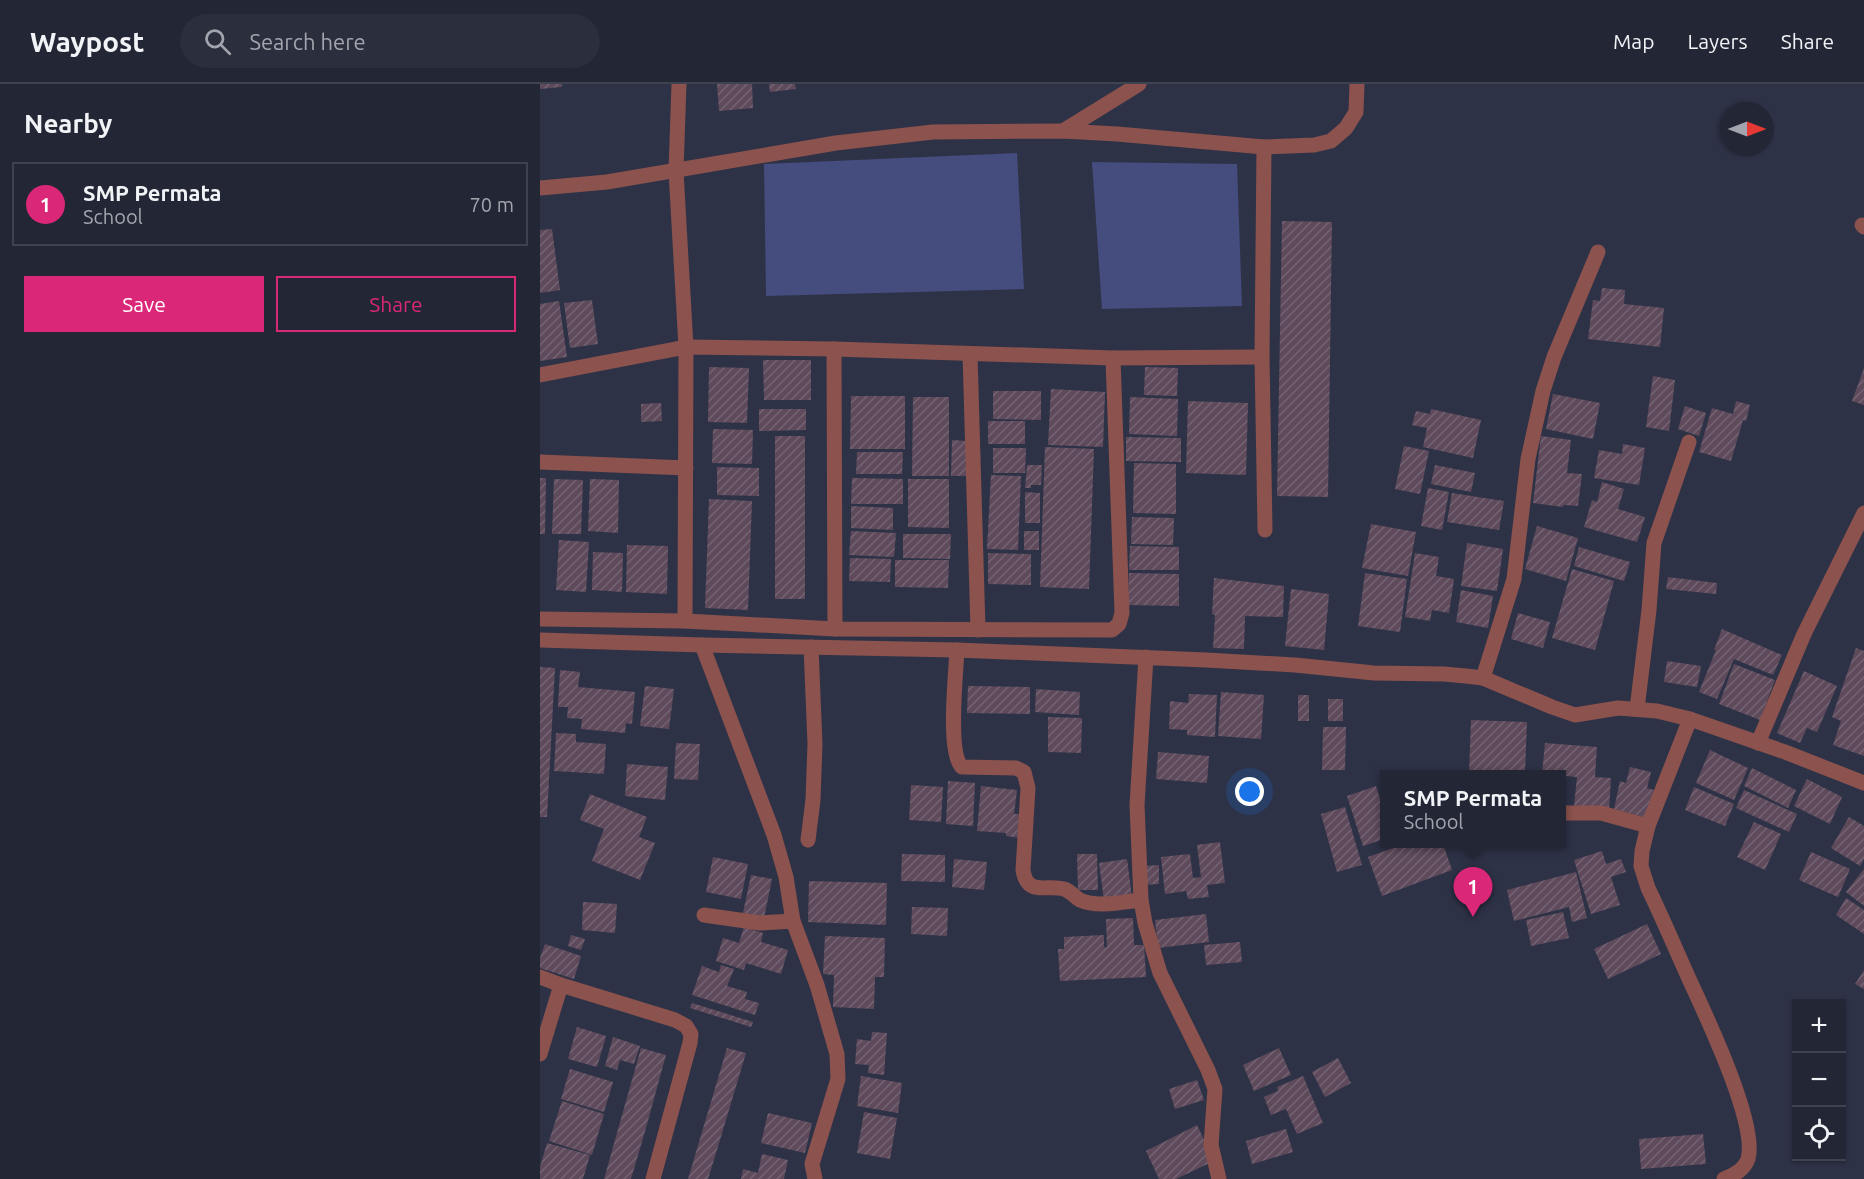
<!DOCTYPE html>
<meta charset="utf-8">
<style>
:root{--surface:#222635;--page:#2a2e3d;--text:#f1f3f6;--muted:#a2a5ad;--line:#3f4350;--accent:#db2777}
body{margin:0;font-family:Ubuntu,sans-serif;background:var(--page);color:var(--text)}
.controls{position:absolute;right:18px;bottom:18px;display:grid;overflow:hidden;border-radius:0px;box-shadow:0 2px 4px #0004}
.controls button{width:54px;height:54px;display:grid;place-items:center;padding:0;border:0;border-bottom:2px solid var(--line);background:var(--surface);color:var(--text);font:30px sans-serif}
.compass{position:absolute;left:1180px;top:18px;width:54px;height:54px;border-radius:50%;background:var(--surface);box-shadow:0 2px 4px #0004;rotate:90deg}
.you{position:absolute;left:710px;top:708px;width:21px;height:21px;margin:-15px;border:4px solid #fff;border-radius:50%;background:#1a73e8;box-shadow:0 0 0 9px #1a73e833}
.badge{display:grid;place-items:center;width:39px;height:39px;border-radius:50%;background:var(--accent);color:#fff;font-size:20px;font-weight:700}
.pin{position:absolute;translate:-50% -50px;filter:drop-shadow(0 2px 3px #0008)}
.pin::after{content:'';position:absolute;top:32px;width:21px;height:18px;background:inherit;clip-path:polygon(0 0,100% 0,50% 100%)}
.popup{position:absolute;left:840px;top:686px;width:186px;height:78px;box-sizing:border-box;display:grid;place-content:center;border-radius:0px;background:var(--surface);filter:drop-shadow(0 2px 4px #0005);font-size:20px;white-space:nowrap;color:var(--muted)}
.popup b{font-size:22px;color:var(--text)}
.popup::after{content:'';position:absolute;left:50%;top:100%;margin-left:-12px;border:12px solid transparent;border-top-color:var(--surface)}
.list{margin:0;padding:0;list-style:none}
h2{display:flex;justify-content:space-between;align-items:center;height:78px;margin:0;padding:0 24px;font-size:26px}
h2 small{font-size:20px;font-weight:400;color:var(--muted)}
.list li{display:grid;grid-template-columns:39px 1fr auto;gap:18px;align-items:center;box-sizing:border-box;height:84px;margin:0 12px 12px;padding:0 12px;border:2px solid var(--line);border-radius:0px}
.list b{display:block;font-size:22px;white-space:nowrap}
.list p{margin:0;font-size:20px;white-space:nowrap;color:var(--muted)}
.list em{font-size:20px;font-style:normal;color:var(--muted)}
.actions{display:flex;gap:12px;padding:18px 24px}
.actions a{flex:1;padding:14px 0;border:2px solid var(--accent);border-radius:0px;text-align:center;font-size:21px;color:var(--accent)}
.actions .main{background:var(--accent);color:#fff}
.icon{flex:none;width:33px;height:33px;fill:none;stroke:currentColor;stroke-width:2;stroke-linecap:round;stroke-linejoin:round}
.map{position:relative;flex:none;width:1324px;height:1095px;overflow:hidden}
header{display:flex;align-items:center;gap:36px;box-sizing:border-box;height:84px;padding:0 30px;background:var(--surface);border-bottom:2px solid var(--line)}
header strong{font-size:28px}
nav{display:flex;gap:33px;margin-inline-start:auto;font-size:21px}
.search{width:420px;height:54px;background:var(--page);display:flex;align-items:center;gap:15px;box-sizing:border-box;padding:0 21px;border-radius:33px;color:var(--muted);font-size:22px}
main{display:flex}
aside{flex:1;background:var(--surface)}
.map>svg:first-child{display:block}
.park{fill:#454c7e}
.building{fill:url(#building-hatch)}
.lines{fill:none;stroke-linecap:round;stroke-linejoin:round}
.minor{stroke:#8c524d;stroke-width:15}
</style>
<header>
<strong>Waypost</strong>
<div class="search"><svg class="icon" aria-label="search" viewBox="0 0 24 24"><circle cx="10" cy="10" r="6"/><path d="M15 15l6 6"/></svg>Search here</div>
<nav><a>Map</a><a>Layers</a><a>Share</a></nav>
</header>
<main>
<aside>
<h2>Nearby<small></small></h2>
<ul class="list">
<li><span class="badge">1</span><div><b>SMP Permata</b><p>School</p></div><em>70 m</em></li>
</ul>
<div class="actions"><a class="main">Save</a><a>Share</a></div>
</aside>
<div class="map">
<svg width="1324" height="1095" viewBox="0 0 1324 1095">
<defs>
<pattern id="building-hatch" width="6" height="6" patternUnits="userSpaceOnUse" patternTransform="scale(1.5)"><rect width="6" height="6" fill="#5e4a5b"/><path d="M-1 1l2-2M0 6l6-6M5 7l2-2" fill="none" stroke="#746473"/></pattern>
</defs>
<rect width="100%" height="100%" fill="#2e3247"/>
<g class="park">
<polygon points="477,69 484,205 226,212 224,80"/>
<polygon points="552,78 697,80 702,222 562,225"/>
</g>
<g class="building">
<polygon points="0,0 22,0 22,3 0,5"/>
<polygon points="177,0 212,0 213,24 179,27"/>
<polygon points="229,0 255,0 256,5 230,8"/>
<polygon points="742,137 792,138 788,413 737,412"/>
<polygon points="12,145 20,206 0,209 0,146"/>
<polygon points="1062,204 1085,206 1084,220 1124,224 1120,263 1048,255 1053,216 1060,217"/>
<polygon points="52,216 58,260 30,264 24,219"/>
<polygon points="19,217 27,273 0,277 0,220"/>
<polygon points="223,276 271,276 271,316 224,316"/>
<polygon points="169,283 209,284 207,339 168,338"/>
<polygon points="605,283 638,284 637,312 604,311"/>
<polygon points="1324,284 1324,321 1312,317"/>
<polygon points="1113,292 1135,296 1129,347 1106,343"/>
<polygon points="511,305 565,308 563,363 508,361"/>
<polygon points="453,307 501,307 501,336 453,335"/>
<polygon points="1013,310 1060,319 1053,355 1006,345"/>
<polygon points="311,312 365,312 365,365 310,365"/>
<polygon points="373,313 409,313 409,392 372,392"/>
<polygon points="590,313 638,315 637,352 589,350"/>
<polygon points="648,317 708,319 706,391 646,389"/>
<polygon points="1196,317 1210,321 1206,337 1203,336 1191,377 1159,368 1172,324 1193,330"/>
<polygon points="121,319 122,337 101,338 101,320"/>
<polygon points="1145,322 1166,329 1159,352 1138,345"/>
<polygon points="219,325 266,325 266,346 219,347"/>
<polygon points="891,325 941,336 933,374 883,363 887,344 872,341 876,327 890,330"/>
<rect x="448" y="337" width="37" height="23"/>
<polygon points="173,345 213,346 212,380 172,379"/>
<rect x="235" y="352" width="30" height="163"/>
<polygon points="1001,352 1031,356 1027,389 1042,390 1038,422 1023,421 1023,423 993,419"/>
<polygon points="586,353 641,354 641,378 586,377"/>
<polygon points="412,356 427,357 426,392 411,392"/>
<polygon points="1083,360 1105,364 1099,401 1054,394 1059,366 1082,370"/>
<polygon points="864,362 889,367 880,410 855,405"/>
<polygon points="505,363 554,365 549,505 500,503"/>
<polygon points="453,364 486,364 485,389 453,389"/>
<polygon points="317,368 363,368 362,390 316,390"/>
<polygon points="594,379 636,380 636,430 593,429"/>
<polygon points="487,381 502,381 501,401 491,401 491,404 485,404"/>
<polygon points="895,381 935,389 931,408 891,400"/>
<polygon points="177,383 219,384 219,412 177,411"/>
<polygon points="451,391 481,392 478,466 447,465"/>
<polygon points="0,394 6,394 5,450 0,450"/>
<polygon points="312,394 363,395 363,420 311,420"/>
<polygon points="14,395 43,396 41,450 12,450"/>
<polygon points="50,395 79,396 78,449 48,447"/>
<polygon points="368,395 409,395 409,444 368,443"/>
<polygon points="1062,398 1084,405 1078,425 1105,433 1097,458 1044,443 1052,416 1057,418"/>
<polygon points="888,404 909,408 902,446 881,442"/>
<polygon points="485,408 500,409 500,439 485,439"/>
<polygon points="912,409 964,417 959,446 907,438"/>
<polygon points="169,415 212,417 208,526 165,524"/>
<polygon points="311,422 353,424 353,446 311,444"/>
<polygon points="592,433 634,434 633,461 591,460"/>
<polygon points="831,440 876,448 868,492 822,484"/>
<polygon points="997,442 1038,454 1026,497 985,485"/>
<polygon points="311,447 356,449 354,473 309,471"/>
<rect x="484" y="447" width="15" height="19"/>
<polygon points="363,450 411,450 410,475 363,474"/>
<polygon points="19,456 49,458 46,508 16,506"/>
<polygon points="927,459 963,465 957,507 921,502"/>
<polygon points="87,461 128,462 127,510 86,508"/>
<polygon points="590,462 639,463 639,486 589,486"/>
<polygon points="1039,463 1090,478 1084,497 1034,482"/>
<polygon points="53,468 83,469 82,508 52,506"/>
<polygon points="448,469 491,470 491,501 448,500"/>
<polygon points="875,469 899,473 896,492 914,495 909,529 892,526 890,537 865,533"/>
<polygon points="310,474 351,475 350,498 309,497"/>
<polygon points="355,476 409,476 408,504 355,503"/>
<polygon points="1032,485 1074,497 1055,566 1012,554"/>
<polygon points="589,489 639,490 639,522 588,521"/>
<polygon points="825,489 867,495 860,548 818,542"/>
<polygon points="1128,493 1177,499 1176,510 1126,505"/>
<polygon points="674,494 744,502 743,533 705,532 704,565 673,564 675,531 672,530"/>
<polygon points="751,505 789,510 784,566 745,562"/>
<polygon points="921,506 953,512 948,544 916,538"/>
<polygon points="978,529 1010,538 1003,564 971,555"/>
<polygon points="1182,545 1242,571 1233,591 1194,575 1177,615 1159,608 1176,566 1174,566"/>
<polygon points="1316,564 1324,567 1324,672 1293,661 1301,637 1292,633"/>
<polygon points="1127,577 1161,582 1157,603 1124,598"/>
<polygon points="1194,580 1235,596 1220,636 1179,620"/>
<polygon points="0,583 15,584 7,733 0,733"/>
<polygon points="20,586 40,588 38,603 95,608 92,640 86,639 85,649 41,645 42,635 27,634 28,623 18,623"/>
<polygon points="1264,587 1297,602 1277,648 1267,644 1260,659 1237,649"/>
<polygon points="105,602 134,605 129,645 100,642"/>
<polygon points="428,602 490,603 490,630 427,629"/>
<polygon points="496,605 540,608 539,631 495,628"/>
<polygon points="681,608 724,611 721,655 678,652"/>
<polygon points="649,610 677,611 675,653 647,651 647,646 629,645 630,617 648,619"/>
<rect x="758" y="611" width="11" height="26"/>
<rect x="788" y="615" width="15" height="22"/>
<polygon points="508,633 542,634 541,669 508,668"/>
<polygon points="931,636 987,638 985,690 929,690"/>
<polygon points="783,643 806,643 805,686 782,686"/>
<polygon points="16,649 36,650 36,658 66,660 64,690 14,687"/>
<polygon points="136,659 160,660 158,696 134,695"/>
<polygon points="1005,659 1057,663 1055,693 1071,694 1069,725 1034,722 1037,693 1002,690"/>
<polygon points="1170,666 1208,684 1194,716 1156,699"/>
<polygon points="618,668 669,672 667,699 616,695"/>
<polygon points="87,680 128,683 125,716 85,712"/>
<polygon points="1090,683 1111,688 1107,704 1114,706 1108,734 1074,725 1080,697 1086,699"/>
<polygon points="1212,684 1256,706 1248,724 1204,702"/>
<polygon points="1267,695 1302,713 1290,740 1254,722"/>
<polygon points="408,697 435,699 433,742 406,740"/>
<polygon points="371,701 403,703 401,738 369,736"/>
<polygon points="441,702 477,706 474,730 482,730 480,754 466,752 466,749 437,747"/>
<polygon points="836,702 844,728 844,755 823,762 807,712"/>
<polygon points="1154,703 1194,720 1185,742 1145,726"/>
<polygon points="1204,706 1257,730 1249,748 1196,724"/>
<polygon points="50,710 107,733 99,753 115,759 100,796 52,777 64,745 40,736"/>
<polygon points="805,723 822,781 797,788 781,730"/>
<polygon points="1309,733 1324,742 1324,775 1320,782 1291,764"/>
<polygon points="1214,738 1241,750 1225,786 1197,773"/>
<polygon points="680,758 685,799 667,801 669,813 648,815 646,807 625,810 621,773 650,770 653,794 661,793 657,761"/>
<polygon points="864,760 903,760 912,786 842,812 828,773"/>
<polygon points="1062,767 1066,780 1081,775 1086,788 1071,793 1080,821 1051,830 1034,776"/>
<polygon points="1271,768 1310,785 1298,813 1259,796"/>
<polygon points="362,770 405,771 405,798 361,797"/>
<polygon points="537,770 557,770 558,806 538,806"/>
<polygon points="173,773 208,780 201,815 166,808"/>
<polygon points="414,775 447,778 444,806 412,803"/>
<polygon points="587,775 592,813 564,817 559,779"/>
<polygon points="619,781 619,800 602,801 602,782"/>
<polygon points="1324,785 1324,822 1306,808"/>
<polygon points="1036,788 1047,834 1032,838 1029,823 974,837 967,806"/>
<polygon points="211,791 232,795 224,834 203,829"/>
<polygon points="269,797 347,799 346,841 268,838"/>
<polygon points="1306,814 1324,826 1324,850 1296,831"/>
<polygon points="43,818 77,820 75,849 42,846"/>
<polygon points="372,823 408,824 407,852 371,850"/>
<polygon points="1023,828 1029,854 991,862 986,836"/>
<polygon points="666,830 669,858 618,864 615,836"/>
<polygon points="593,834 594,861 604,861 606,893 520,897 518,865 524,865 524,853 564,851 564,863 567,863 566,835"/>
<polygon points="1107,840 1121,870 1068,895 1054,865"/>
<polygon points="204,843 223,849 221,858 248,866 241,890 206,879 204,886 176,877 183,854 199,859"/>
<polygon points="31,851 45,855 41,866 28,862"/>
<polygon points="285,852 345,854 344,893 335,893 334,925 293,923 294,891 283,890"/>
<polygon points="700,858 702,878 666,881 664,861"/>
<polygon points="5,860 41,872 34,895 0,884 0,874"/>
<polygon points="181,881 194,885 187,902 207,908 205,915 219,919 215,931 152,911 162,882 179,888"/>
<polygon points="1324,886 1324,905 1315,900"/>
<polygon points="152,919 213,938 211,943 150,924"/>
<polygon points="37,943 66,952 57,983 28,975"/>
<polygon points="332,948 347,949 344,991 328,989 329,981 315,980 317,955 331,957"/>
<polygon points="73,953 100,962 94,980 80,976 77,986 65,982"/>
<polygon points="101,964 126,971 106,1044 91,1095 64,1095"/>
<polygon points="187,964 206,969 177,1066 168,1095 148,1095"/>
<polygon points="739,964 751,991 714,1007 703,981"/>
<polygon points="798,974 811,999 785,1013 772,988"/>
<polygon points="30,985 73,998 64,1028 21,1015"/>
<polygon points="321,992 362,999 358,1029 317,1022"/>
<polygon points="763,992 783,1039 757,1050 746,1025 731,1031 724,1013 738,1007 737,1003"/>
<polygon points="657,996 664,1016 635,1025 629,1005"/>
<polygon points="22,1017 64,1030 52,1071 9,1057"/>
<polygon points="324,1028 357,1034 350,1075 317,1069"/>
<polygon points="228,1029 272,1039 265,1069 221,1059"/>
<polygon points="657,1041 674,1077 636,1095 619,1095 606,1067"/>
<polygon points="746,1045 753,1068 712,1080 706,1057"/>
<polygon points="1163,1050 1166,1080 1101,1085 1099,1055"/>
<polygon points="7,1059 50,1071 43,1095 0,1095 0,1083"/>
<polygon points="222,1070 248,1076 244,1095 201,1095 203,1085 218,1089"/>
</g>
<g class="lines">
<g class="minor">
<polyline points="139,0 136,87 146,263 145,537"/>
<polyline points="523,47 599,0"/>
<polyline points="724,63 722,273 725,446"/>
<polyline points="0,104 67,98 296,59 393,48 523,47 577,50 724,63 774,61 791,57 806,44 816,28 817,0"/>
<polyline points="1322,141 1324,143"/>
<polyline points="294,265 295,545"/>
<polyline points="430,270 438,546"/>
<polyline points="0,291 146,263 294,265 573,274 722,273"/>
<polyline points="0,378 146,384"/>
<polyline points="0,535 145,537 295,545 572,546 579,540 582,529 573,274"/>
<polyline points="0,556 162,561 417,566 666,576 755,581 834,589 904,590 926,592 943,594 1012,623 1035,631 1078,624 1117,627 1150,635 1245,668 1324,699"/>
<polyline points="162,561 234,751 246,793 253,837 277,901 297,970 298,995 272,1080 275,1095"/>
<path d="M417 566C416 589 407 669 422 683L476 684 484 688 488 704 483 786C487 813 507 800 524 805 531 807 534 813 540 816 557 824 583 818 601 816"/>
<polyline points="606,573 597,721 601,816 605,839 620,889 668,986 675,1005 671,1061 679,1095"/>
<polyline points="943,594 974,495 988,375 1003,307 1014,273 1058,168"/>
<polyline points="1097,625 1109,526 1114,459 1149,358"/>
<path d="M1150 635 1108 742 1102 767 1101 782 1108 804C1123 835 1136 866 1150 897 1166 932 1218 1040 1208 1075 1204 1086 1194 1091 1184 1095"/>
<polyline points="1218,659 1264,550 1324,429"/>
<polyline points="1022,729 1061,729 1108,742"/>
<polyline points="268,756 273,716 275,660 271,563"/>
<polyline points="164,831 220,839 253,837"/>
<polyline points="0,893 21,901 135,936 146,942 151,950 150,959 113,1095"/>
<polyline points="0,970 21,901"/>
</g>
</g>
</svg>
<div class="controls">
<button>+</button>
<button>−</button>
<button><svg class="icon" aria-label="locate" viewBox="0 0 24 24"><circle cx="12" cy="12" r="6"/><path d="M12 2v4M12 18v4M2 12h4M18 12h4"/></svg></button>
</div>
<svg class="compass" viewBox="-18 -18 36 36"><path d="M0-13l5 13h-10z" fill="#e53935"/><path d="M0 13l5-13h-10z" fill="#a2a5ad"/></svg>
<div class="you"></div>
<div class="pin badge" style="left:933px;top:833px">1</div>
<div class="popup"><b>SMP Permata</b>School</div>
</div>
</main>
